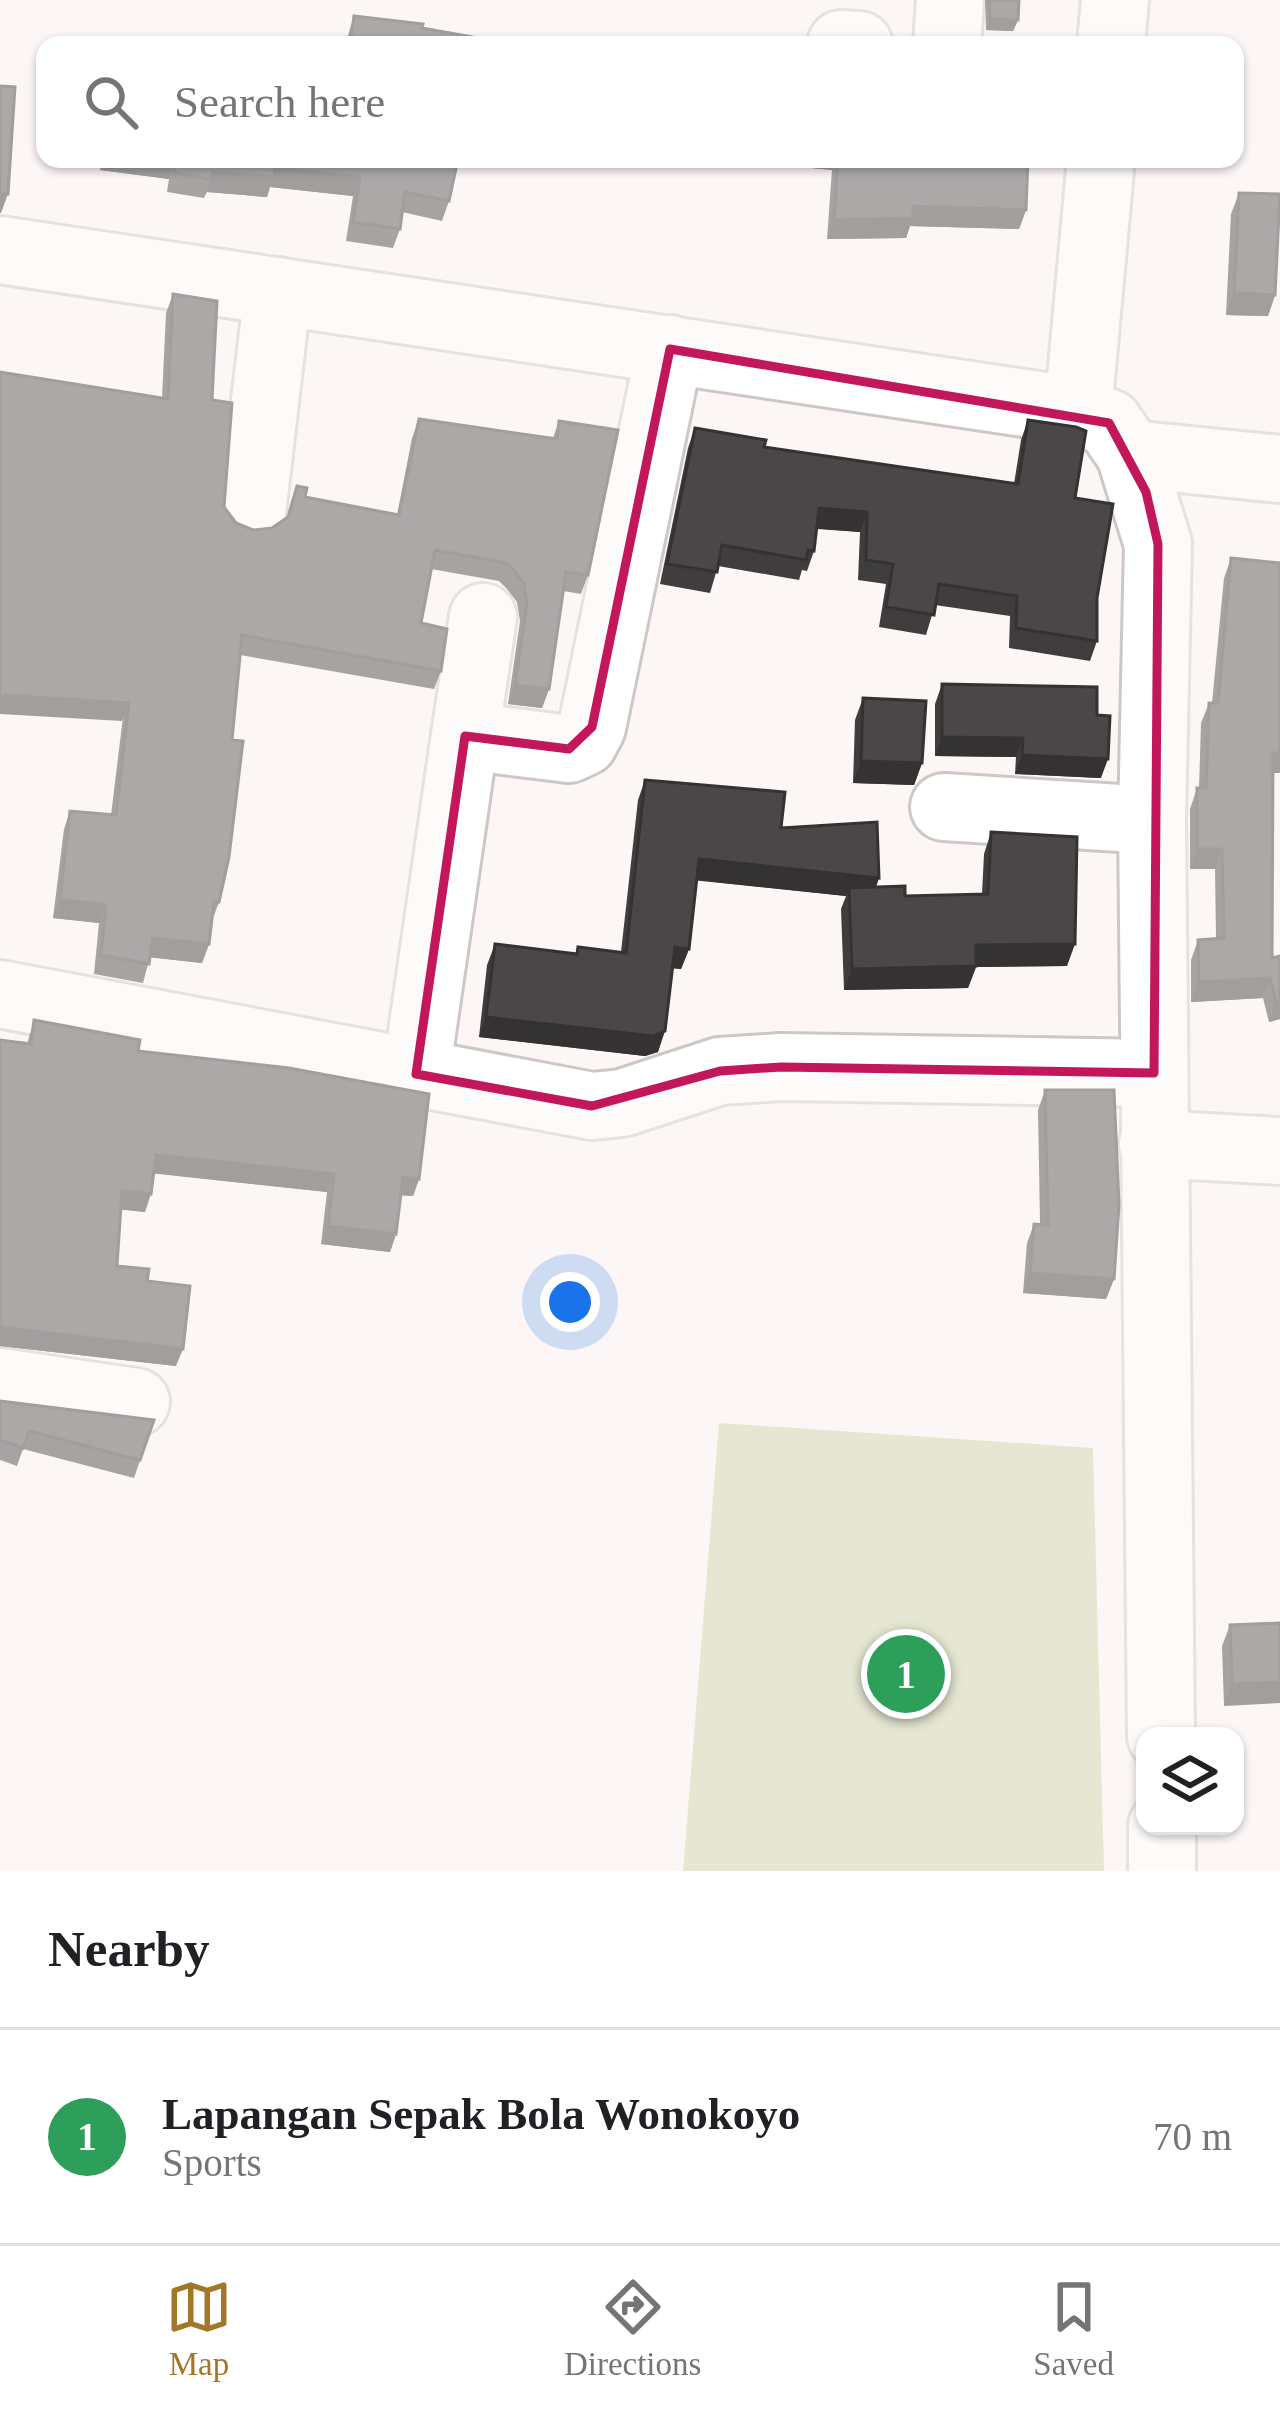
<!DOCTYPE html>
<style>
:root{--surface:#fff;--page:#f2f2f2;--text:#202124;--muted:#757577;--line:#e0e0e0;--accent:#a37728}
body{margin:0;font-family:"Times New Roman",serif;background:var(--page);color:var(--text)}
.controls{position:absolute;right:36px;bottom:36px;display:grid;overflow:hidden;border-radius:24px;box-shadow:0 3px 9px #0004}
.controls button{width:108px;height:108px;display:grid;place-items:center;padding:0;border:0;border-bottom:3px solid var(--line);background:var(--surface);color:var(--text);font:60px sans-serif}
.you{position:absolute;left:570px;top:1302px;width:42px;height:42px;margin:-30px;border:9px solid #fff;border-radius:50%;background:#1a73e8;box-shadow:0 0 0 18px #1a73e833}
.badge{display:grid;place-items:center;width:78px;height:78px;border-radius:50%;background:var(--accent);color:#fff;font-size:39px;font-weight:700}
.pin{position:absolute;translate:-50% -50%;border:6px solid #fff;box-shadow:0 3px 12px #0006}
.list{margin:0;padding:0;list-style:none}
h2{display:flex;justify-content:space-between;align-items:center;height:156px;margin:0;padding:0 48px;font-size:51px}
h2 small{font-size:39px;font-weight:400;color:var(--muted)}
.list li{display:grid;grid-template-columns:78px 1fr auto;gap:36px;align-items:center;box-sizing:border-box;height:216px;padding:0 48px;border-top:3px solid var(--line)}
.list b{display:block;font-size:45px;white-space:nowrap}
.list p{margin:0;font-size:39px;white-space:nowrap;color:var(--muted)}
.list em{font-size:39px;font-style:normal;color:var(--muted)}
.icon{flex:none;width:66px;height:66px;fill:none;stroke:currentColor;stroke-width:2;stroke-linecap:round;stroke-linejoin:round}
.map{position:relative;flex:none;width:1280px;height:1871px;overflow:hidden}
.search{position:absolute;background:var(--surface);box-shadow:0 3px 9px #0004;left:36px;right:36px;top:36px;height:132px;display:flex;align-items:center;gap:30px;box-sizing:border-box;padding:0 42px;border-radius:24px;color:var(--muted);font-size:45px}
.sheet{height:372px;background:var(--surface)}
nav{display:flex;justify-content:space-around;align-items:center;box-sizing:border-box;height:168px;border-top:3px solid var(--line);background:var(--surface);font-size:33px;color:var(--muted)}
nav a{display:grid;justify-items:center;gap:6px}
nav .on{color:var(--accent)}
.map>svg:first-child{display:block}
.green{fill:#ccd3a8}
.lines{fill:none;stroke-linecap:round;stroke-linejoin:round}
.minor-casing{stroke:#cdc8c6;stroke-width:72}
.minor{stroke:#fff;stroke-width:66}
.wall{fill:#403d3f}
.shaded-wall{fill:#343233}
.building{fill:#4b4749;stroke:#343233;stroke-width:3}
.marked{fill:none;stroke:#c2185b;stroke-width:9;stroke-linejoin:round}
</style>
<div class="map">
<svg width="1280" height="1871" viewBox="0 0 1280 1871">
<rect width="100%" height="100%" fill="#fcf7f5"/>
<polygon class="green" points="719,1423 1093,1448 1104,1871 683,1871"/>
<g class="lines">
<g class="minor-casing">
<g id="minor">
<polyline points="841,44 859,45"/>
<polyline points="947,45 950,0"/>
<polyline points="1111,45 1115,0"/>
<polyline points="0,250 1078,411 1109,423 1130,454 1158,544 1152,820 1161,1736"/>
<polyline points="1078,411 1101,159"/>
<polyline points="1130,454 1280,469"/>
<polyline points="252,512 278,291"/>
<polyline points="465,736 483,617"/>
<polyline points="944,807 1152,820"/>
<polyline points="0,994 592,1106 622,1103 720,1071 781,1067 1154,1073"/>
<polyline points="416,1074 465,736 569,749 584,742 592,727 670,349"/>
<polyline points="1153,1144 1280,1151"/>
<polyline points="0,1382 136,1402"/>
<polyline points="1162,1826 1162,1871"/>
</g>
</g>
<use href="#minor" class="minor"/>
</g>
<g class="wall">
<polygon points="985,0 1019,0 1018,20 1013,31 986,30"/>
<polygon points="354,16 422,28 499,45 345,45"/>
<polygon points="102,159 458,159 449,201 442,221 402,212 400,229 393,248 346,241 353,196 270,187 267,197 207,192 204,198 167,192 169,179 100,170"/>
<polygon points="811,159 1028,159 1026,210 1019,229 910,226 906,238 827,239 832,170 811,168"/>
<polygon points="1239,193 1275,295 1268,316 1226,315 1231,214"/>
<polygon points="173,294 212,400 224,507 236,523 253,530 272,528 287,518 297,486 305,497 397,515 412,438 419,419 553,438 559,421 588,575 581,594 563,591 549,689 542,708 508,704 520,621 517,602 507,589 499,581 431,569 421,623 441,671 434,689 240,655 219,902 212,921 209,944 202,963 150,957 143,983 94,974 99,923 53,918 64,829 70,811 111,815 162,398 166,313"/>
<polygon points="1028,420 1075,498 1097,598 1097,641 1090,661 1009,648 1010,616 935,605 926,635 879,627 886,584 858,580 860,532 817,529 814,551 807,571 802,570 799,580 718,566 710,593 660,584 688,448 695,428 764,447 1014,484 1021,440"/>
<polygon points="1231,558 1280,563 1280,773 1273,773 1272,958 1280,1019 1269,1022 1263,998 1191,1002 1191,960 1198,940 1216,938 1215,869 1190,869 1190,809 1197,788 1199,788 1201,723 1209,703 1212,703 1224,578"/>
<polygon points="942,684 1097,715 1101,778 1015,774 1016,757 935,756 935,704"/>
<polygon points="863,698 922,763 914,785 853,783 855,720"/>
<polygon points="645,780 781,828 879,878 876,887 905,896 982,894 984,854 991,832 1067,966 976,967 968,988 844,990 841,909 846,896 697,880 689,949 681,969 673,968 658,1052 645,1056 479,1037 487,965 495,944 575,954 578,947 621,952 638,800"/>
<polygon points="34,1020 138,1051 419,1179 413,1196 401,1195 396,1234 390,1252 321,1244 327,1192 154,1173 145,1212 120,1209 117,1266 147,1281 176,1366 0,1346 27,1044"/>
<polygon points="1045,1090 1114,1279 1106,1299 1023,1293 1027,1243 1034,1224 1040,1224 1038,1110"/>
<polygon points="0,1401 154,1420 134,1478 23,1449 17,1466 0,1460"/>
<polygon points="1280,1623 1224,1706 1222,1646 1230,1625"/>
</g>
<g class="shaded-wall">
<polygon points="990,19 1018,20 1013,31 986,30"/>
<polygon points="104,159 176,159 169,179 100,170"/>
<polygon points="814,159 835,159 832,170 811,168"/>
<polygon points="275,168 360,177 353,196 270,187 267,197 207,192 213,172"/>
<polygon points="0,194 8,194 1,213 0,213"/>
<polygon points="913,206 1026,210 1019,229 910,226 906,238 827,239 834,220"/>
<polygon points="1234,293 1275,295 1268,316 1226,315"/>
<polygon points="819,508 867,512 860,532 812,528"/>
<polygon points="515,685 549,689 542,708 508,704"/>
<polygon points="0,695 129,703 122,721 0,714"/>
<polygon points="942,737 1023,738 1016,757 935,756"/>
<polygon points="1273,753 1280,753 1280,773 1266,773"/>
<polygon points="1022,755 1108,759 1101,778 1015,774"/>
<polygon points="861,761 922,763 914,785 853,783"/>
<polygon points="1197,849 1222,849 1215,869 1190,869"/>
<polygon points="699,859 879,878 871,899 849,888 846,896 692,880"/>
<polygon points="60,899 106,905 99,923 53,918"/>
<polygon points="153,938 209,944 202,963 146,957"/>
<polygon points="1075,944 1067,966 976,967 968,988 844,990 852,969 976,945"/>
<polygon points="675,947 689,949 681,969 668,968"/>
<polygon points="1270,978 1263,998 1191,1002 1199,982"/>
<polygon points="1280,1001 1280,1019 1269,1022 1276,1002"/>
<polygon points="486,1017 665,1031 658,1052 645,1056 479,1037"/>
<polygon points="156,1155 334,1174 327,1192 149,1173"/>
<polygon points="403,1177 419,1179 413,1196 397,1195"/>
<polygon points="122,1191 151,1194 145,1212 115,1209"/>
<polygon points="328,1226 396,1234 390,1252 321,1244"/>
<polygon points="1030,1273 1114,1279 1106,1299 1023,1293"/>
<polygon points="0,1327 183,1349 176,1366 0,1346"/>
<polygon points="1280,1682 1280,1703 1224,1706 1232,1684"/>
</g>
<g class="building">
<polygon points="989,0 1019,0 1018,20 990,19"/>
<polygon points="354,16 423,24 422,28 500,42 499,45 350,45"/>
<polygon points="0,86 15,87 8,194 0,194"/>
<polygon points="174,159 458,159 449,201 405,192 400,229 353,222 360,177 275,168 274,177 213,172 211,179 174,173 176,159"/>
<polygon points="838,159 1028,159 1026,210 913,206 913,218 834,220"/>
<polygon points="1239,193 1280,194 1275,295 1234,293"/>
<polygon points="173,294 217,301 212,400 232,403 224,507 236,523 253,530 272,528 288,517 297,486 307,488 305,497 399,515 419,419 557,439 559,421 618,430 588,575 566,572 549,689 515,685 527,603 524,584 514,570 506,563 435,550 421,623 447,629 441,671 242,635 232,740 243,741 229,857 219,902 214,902 209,944 153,938 149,964 101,955 106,905 60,899 70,811 116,815 129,703 0,695 0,372 168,399"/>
<polygon points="1028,420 1076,427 1086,431 1075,498 1113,504 1097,598 1097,641 1016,628 1017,596 939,584 934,615 886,607 893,564 866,560 867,512 819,508 814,551 808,550 806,560 722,545 717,572 667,564 695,428 766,440 764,447 1018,484"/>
<polygon points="1231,558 1280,563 1280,753 1273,753 1272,958 1280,956 1280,1001 1276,1002 1270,978 1199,982 1198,940 1224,938 1222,849 1197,849 1197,788 1206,788 1209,703 1218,703"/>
<polygon points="942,684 1097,687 1097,715 1110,716 1108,759 1022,755 1023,738 942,737"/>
<polygon points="863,698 926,701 922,763 861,761"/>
<polygon points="645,780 785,792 781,828 877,822 879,878 699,859 689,949 675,947 665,1031 653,1036 486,1017 495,944 577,954 578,947 626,953"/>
<polygon points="991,832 1077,837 1075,944 976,945 976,966 852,969 849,888 905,886 905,896 988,894"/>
<polygon points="34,1020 140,1040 138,1051 289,1068 429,1094 419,1179 403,1177 396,1234 328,1226 334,1174 156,1155 151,1194 122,1191 117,1266 149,1269 147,1281 190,1286 183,1349 0,1327 0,1040 31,1044"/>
<polygon points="1045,1090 1114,1090 1119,1205 1114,1279 1030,1273 1034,1224 1048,1225"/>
<polygon points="0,1401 154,1420 140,1460 29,1431 23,1448 0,1440"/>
<polygon points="1280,1623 1280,1682 1232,1684 1230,1625"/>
</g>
<path d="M0 0H1280V1871H0ZM670 349 1109 423 1146 492 1158 544 1154 1073 781 1067 720 1071 592 1106 416 1074 465 736 569 749 592 727Z" fill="#fcf7f5" fill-opacity=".55" fill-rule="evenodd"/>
<path class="marked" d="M670 349 1109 423 1146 492 1158 544 1154 1073 781 1067 720 1071 592 1106 416 1074 465 736 569 749 592 727Z"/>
</svg>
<div class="controls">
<button><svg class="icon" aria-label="layers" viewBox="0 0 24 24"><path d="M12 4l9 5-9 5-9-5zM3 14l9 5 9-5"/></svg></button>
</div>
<div class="you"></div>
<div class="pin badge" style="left:906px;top:1674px;background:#2e9e5b">1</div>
<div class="search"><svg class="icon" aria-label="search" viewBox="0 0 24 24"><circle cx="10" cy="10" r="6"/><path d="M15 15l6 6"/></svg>Search here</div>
</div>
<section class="sheet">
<h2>Nearby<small></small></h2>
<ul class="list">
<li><span class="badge" style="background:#2e9e5b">1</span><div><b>Lapangan Sepak Bola Wonokoyo</b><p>Sports</p></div><em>70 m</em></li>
</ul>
</section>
<nav>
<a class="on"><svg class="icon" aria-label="map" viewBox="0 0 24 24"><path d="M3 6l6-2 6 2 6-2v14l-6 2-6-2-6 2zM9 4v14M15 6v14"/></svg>Map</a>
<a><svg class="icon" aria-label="directions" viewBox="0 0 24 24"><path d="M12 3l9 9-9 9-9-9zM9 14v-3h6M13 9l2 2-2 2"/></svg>Directions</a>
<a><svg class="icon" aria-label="saved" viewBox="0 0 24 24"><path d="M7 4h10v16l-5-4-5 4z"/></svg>Saved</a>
</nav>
